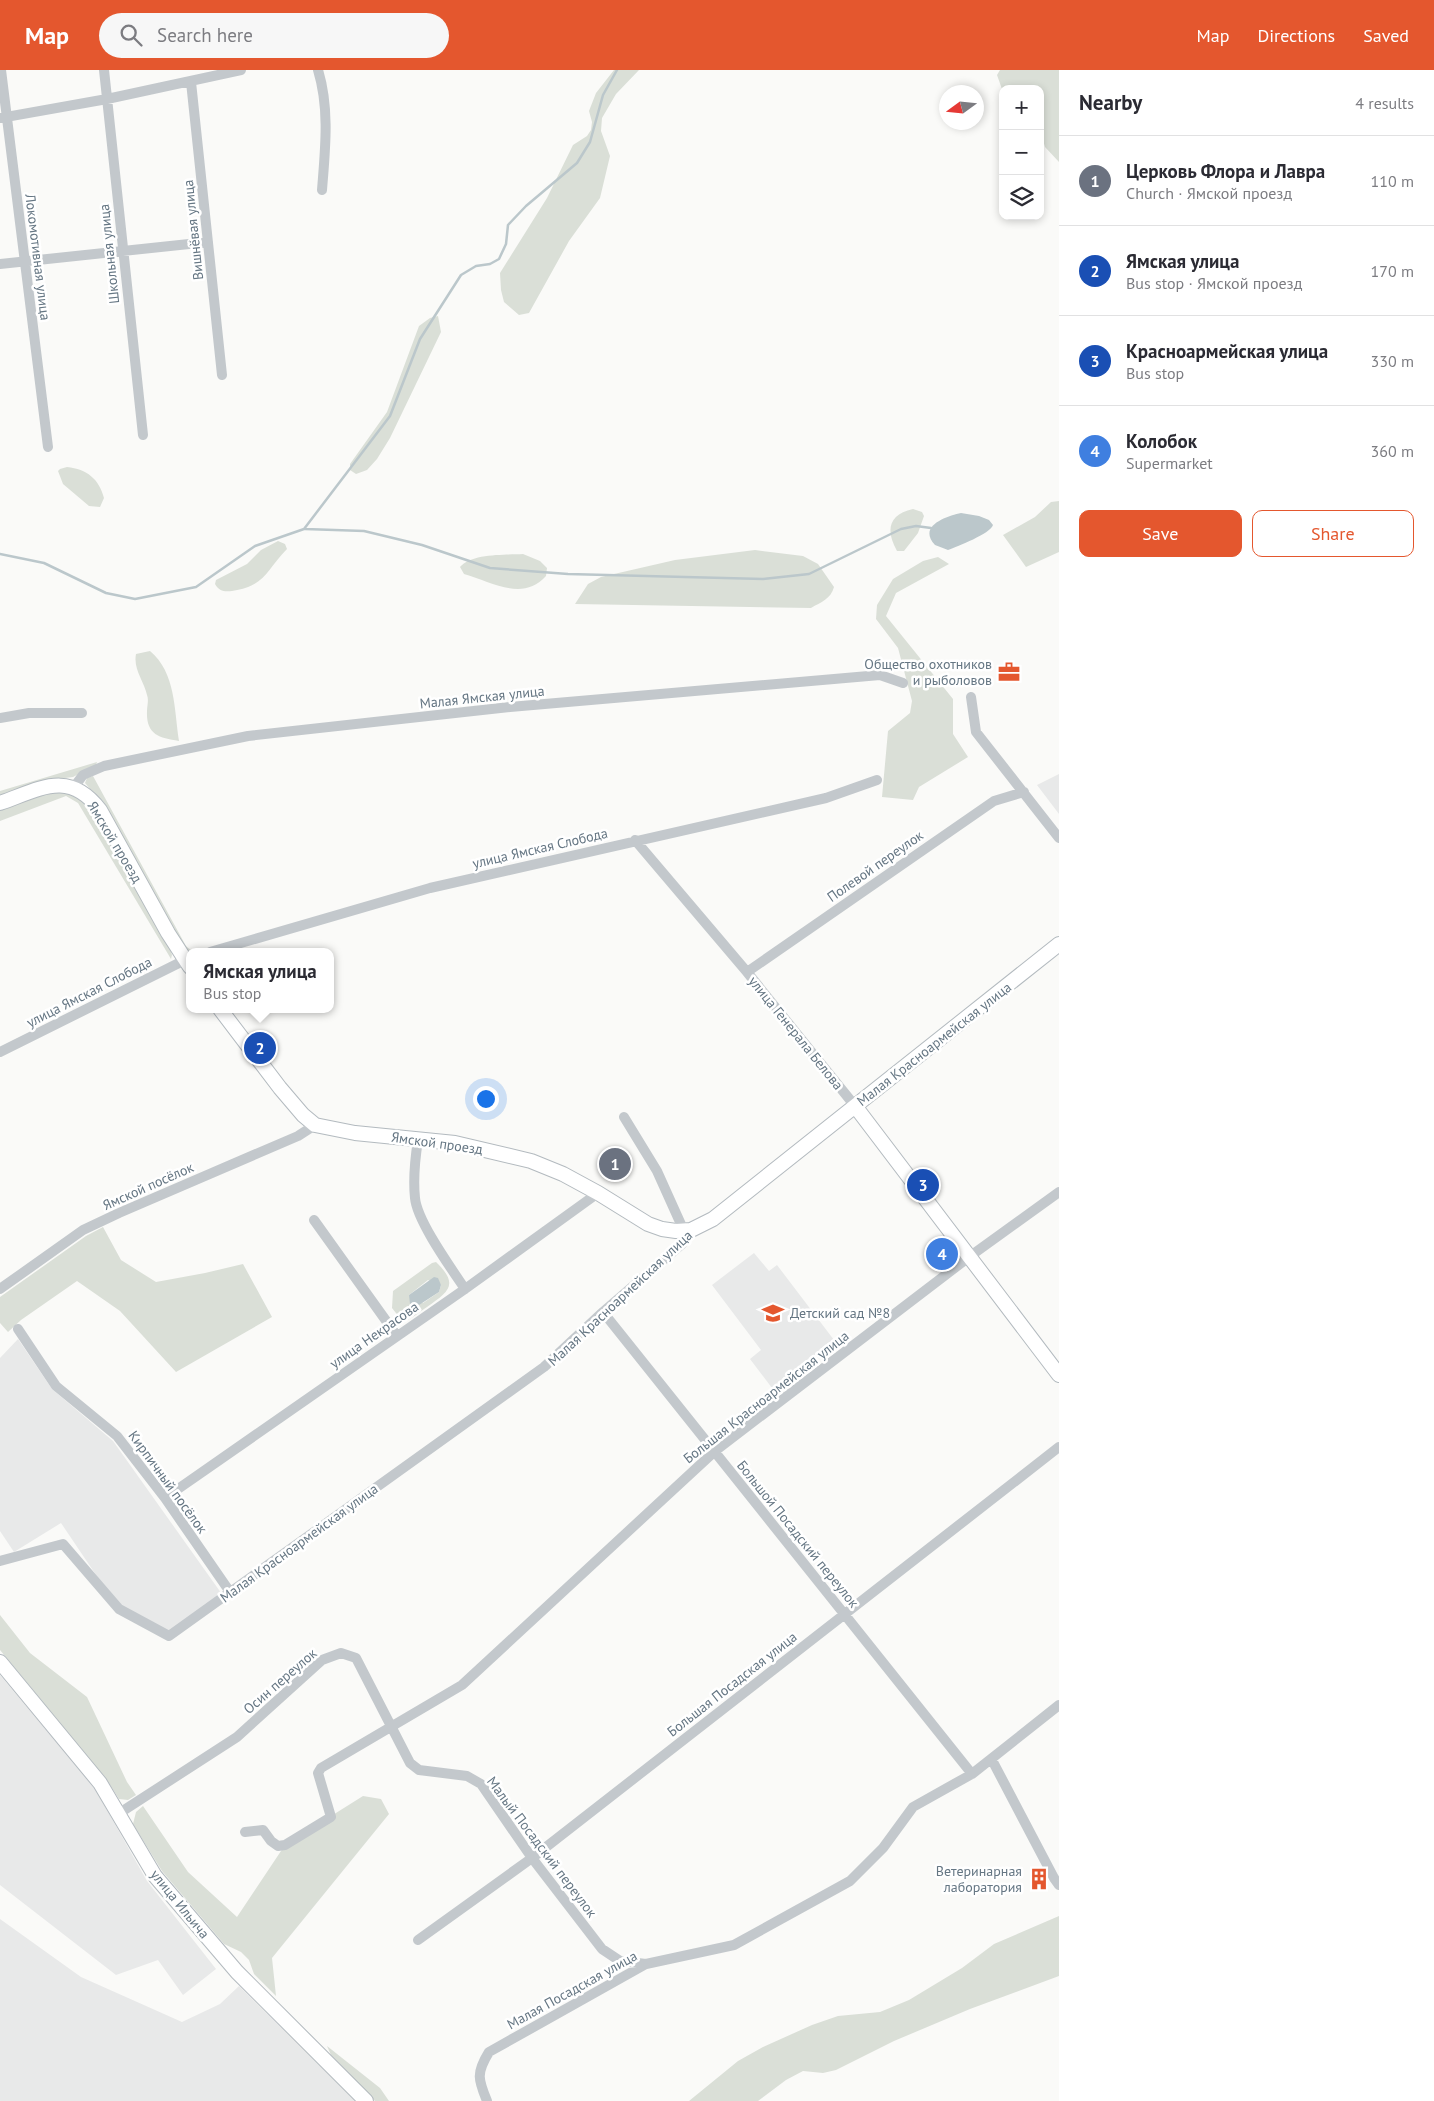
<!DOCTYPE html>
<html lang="en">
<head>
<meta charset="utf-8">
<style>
  :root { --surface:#fff; --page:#f7f7f7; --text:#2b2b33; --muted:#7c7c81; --line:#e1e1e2; --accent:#e4572e }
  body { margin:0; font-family:"PT Sans",sans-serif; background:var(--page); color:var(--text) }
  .controls { position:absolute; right:15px; top:15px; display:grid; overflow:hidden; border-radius:10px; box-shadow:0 2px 8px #0003 }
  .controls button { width:45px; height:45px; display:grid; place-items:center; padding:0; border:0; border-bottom:1px solid var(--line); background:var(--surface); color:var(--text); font:25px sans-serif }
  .compass { position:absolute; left:939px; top:15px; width:45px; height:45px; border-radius:50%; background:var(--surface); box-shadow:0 2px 8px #0003; rotate:255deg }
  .you { position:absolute; left:485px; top:1028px; width:18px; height:18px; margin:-12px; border:4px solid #fff; border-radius:50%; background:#1a73e8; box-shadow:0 0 0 8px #1a73e833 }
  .badge { display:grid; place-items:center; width:32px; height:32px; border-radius:50%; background:var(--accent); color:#fff; font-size:16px; font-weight:700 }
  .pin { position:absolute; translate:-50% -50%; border:2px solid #fff; box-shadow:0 1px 5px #0006 }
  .popup { position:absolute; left:186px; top:878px; width:148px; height:65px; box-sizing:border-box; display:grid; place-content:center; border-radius:10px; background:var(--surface); filter:drop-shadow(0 1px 4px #0005); font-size:16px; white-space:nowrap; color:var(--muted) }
  .popup b { font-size:19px; color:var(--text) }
  .popup::after { content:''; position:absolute; left:50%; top:100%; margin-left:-10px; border:10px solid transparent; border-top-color:var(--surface) }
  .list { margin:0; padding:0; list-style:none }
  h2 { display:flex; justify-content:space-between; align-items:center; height:65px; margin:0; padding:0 20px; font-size:21px }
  h2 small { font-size:16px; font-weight:400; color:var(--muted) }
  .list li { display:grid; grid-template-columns:32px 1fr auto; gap:15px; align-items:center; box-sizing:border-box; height:90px; padding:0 20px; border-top:1px solid var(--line) }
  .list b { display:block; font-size:19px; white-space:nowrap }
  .list p { margin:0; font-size:16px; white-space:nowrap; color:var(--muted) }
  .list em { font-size:16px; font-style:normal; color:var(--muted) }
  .actions { display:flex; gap:10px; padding:15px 20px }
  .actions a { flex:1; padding:11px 0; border:1px solid var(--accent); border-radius:10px; text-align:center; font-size:18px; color:var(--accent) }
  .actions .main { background:var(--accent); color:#fff }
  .icon { flex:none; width:28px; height:28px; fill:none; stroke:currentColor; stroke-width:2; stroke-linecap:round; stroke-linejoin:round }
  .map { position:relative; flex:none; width:1059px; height:2031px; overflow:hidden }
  header { display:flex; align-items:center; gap:30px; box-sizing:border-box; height:70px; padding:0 25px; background:var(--accent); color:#fff }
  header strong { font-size:24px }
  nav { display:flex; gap:28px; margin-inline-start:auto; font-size:18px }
  .search { width:350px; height:45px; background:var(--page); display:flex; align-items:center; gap:12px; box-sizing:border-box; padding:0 18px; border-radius:28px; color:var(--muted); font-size:19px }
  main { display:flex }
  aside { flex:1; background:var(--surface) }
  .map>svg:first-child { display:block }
  .built { fill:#e8e9e9 }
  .green { fill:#dadfd7; fill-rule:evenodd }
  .water { fill:#bbc7cb }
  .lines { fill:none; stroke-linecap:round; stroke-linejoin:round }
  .stream { stroke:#bbc7cb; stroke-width:2.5 }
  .secondary-casing { stroke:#b3babf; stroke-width:16 }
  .street { stroke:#c3c8cc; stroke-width:10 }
  .secondary { stroke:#fff; stroke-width:14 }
  .labels { text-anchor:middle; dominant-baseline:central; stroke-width:5; stroke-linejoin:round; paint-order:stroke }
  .street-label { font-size:14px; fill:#657683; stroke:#fff }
  .poi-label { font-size:14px; fill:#657683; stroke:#fff; text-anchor:end }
</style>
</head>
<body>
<header>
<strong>Map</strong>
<div class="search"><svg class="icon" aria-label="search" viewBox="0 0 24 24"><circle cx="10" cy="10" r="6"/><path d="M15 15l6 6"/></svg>Search here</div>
<nav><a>Map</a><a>Directions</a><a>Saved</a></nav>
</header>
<main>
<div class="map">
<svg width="1059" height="2031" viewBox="0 0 1059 2031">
  <rect width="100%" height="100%" fill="#fafaf8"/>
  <!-- built -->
  <path class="built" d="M1059,704V744L1037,715Z
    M754,1183L769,1201L777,1195L834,1270L772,1318L750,1289L761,1280L712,1215Z
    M18,1269L52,1319L113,1371L224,1527L169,1566L119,1539L61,1453L14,1482L0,1461V1288Z
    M0,1605L94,1717L147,1811L216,1899L183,1925L158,1890L116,1905L0,1815Z
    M0,1849L81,1907L182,1952L220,1934L239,1916L355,2031H0Z"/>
  <!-- green -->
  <path class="green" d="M614,0H639L616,24L602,48L601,61L610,86L600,128L569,171L529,243L519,245L504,232L501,220L500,203L547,128L573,75L587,66L591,60L592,52L589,41L596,23Z
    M1000,0H1059V92L1045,77L1040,60V19H1003V22L997,5Z
    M438,246L441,262L390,368L377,389L367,400L356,404L350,400V394L387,342L419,256L430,248Z
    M67,397C87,399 99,409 104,428L100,437L89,436L63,414L58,401L60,399Z
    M1059,431V482L1026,497L1003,465L1035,447L1051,432Z
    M913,439L922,442L924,446L918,463L904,481H897C885,460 889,444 913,439Z
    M278,471L285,474L287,479C265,502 265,516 232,521C224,522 219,521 215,514L216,510L247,494L261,480Z
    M755,480L803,486L818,494L834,517C831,529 821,532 811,538L575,534L588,514L601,507L675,490Z
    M523,484L540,491L547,498L546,506C523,532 492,512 464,504L460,497C471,483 506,485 523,484Z
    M938,487L949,494L896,523L886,546L953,629V664L968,687L919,717L913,730L882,727L888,661L910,643L912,631L898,578L876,549L877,535L893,509L923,491Z
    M150,581C176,603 174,639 179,671C158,668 146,664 147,641C147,636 149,630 147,625C144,611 133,599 136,584Z
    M97,692L96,695L73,707L49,710L0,727V721Z
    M93,706L186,876L192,881L185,879L103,734L85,713L87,708Z
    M52,722C72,721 82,729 94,745L170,878L172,885L171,889L78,733L66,726L0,751V740Z
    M103,1157L121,1190L156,1212L205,1203L243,1194L272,1247L176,1302L120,1241L77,1211L21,1250L8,1262L0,1253V1227L86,1166Z
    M436,1192C460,1215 448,1222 427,1237C419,1242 412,1249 403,1252L392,1238L393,1221L432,1193ZM428,1210L441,1215L439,1222L423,1233L409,1225Z
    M0,1545L30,1583L87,1627L127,1712L136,1725L128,1730L119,1729L107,1710L0,1580Z
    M363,1726L381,1729L389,1744L272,1888L276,1926L254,1904L249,1890L241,1882L224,1874L162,1801L133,1754L136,1742L143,1736L188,1802L237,1847L285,1775Z
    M1059,1846V1906L970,1939L894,1971L836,2000L823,2003L803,2001L786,2010L758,2031H689L738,1991L763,1977L812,1955L838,1946L880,1942L909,1930L962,1898L994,1874Z
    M327,1976L380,2018L389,2031H375L331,1985Z"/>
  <!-- water -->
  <path class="water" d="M961,443L979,446L989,450L993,455C990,464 958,476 948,480L935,475C917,456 947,446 961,443Z
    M434,1207L438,1208L441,1215L439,1222L419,1235L410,1234L409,1225Z"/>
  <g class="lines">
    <!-- stream -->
    <path class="stream" d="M305,459L364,461L422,475L490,498L568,504L763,509L809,504L901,459L916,456L931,458
      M0,484L44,493L106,523L135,529L196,517L255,476L304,459L390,346L420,269L461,205L476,196L490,194L499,189L506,174L508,155L526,136L577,93L590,72L603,25L617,0"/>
    <!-- secondary casing -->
    <g class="secondary-casing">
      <path id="secondary" d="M0,733C40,719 69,699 100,740L168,863L190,897
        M220,939L280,1018L303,1045L315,1055L355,1063L455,1073L531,1091L563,1104L598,1123L648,1154L662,1159L676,1161L691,1160L713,1149L1059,874
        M855,1036L1059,1305
        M0,1592L100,1713L155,1806L237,1902L366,2031"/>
    </g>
    <!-- street -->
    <path class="street" d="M1,0L48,377
      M104,0L143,365
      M318,0C330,39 325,81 322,120
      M191,12L222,305
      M0,48L107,29L241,0
      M0,194L208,172
      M971,627L976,662L1059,768
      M0,648L29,643H82
      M74,717L83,705L104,696L248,666L510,637L880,605L903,613
      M635,770L747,902L855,1036
      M210,882L430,818L826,728L877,710
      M747,902L994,731L1024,722
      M0,982L189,888
      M624,1047L657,1101L684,1161
      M418,1070C415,1089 413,1109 415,1128C417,1151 451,1198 465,1219
      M314,1150L397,1266
      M0,1219L83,1160L119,1143L298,1066L315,1055
      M603,1242L972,1704
      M18,1259L56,1316L117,1366L165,1428L230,1522
      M165,1428L465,1219L598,1123
      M0,1491L63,1474L119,1539L169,1566L544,1297L603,1242L682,1174L691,1160
      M992,1690L1054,1808L1059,1815
      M118,1744L237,1667L322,1590L341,1583L356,1588L410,1693L419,1700L467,1706L481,1714L532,1788L602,1879L620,1891L646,1894
      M245,1762L263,1760L271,1771L278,1776L285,1775L331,1747L318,1703L321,1698L462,1615L715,1381L969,1187L1059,1122
      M418,1870L532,1788L1059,1377
      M487,2031C478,2009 476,2003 489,1982L646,1894L734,1875L850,1811L883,1778L913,1737L972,1704L1059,1635"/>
    <!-- secondary -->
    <use href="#secondary" class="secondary"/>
  </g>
  <!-- icons -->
  <defs>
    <g id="office-bare" transform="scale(1.725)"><path d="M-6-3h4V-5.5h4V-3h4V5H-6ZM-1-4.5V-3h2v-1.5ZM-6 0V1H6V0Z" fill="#e4572e" stroke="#fff" stroke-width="2.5" paint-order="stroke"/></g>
    <g id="school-bare" transform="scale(1.725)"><path d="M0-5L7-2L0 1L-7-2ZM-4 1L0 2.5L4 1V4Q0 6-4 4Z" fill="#e4572e" stroke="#fff" stroke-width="2.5" paint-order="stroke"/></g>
    <g id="building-bare" transform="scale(1.725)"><path d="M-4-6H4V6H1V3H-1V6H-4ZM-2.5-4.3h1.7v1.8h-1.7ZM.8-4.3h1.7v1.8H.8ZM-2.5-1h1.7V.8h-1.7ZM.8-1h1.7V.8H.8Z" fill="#e4572e" stroke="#fff" stroke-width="2.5" paint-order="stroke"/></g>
  </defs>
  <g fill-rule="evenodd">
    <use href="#office-bare" x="1009" y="602"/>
    <use href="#school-bare" x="773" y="1243"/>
    <use href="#building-bare" x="1039" y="1809"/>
  </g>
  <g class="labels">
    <!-- street labels -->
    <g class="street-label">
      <text transform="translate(193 160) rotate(-96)">Вишнёвая улица</text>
      <text transform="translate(109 184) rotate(-96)">Школьная улица</text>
      <text transform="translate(38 187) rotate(83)">Локомотивная улица</text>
      <text transform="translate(482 627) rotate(-6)">Малая Ямская улица</text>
      <text transform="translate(115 772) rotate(59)">Ямской проезд</text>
      <text transform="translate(540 778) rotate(-13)">улица Ямская Слобода</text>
      <text transform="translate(875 796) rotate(-35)">Полевой переулок</text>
      <text transform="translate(89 922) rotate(-27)">улица Ямская Слобода</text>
      <text transform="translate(796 963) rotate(51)">улица Генерала Белова</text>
      <text transform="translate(934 974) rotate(-38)">Малая Красноармейская улица</text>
      <text transform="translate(437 1073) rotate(8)">Ямской проезд</text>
      <text transform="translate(148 1116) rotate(-24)">Ямской посёлок</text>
      <text transform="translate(620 1228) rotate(-43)">Малая Красноармейская улица</text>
      <text transform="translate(374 1265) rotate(-35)">улица Некрасова</text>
      <text transform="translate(766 1327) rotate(-38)">Большая Красноармейская улица</text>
      <text transform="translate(168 1412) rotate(54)">Кирпичный посёлок</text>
      <text transform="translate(798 1464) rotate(51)">Большой Посадский переулок</text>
      <text transform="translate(299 1473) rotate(-36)">Малая Красноармейская улица</text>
      <text transform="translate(280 1611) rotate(-41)">Осин переулок</text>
      <text transform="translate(732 1614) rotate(-38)">Большая Посадская улица</text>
      <text transform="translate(542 1777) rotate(53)">Малый Посадский переулок</text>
      <text transform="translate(180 1834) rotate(51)">улица Ильича</text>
      <text transform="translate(572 1920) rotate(-29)">Малая Посадская улица</text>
    </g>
    <!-- poi labels -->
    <g class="poi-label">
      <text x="992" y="594">Общество охотников<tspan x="992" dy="16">и рыболовов</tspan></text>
      <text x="790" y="1243" text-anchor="start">Детский сад №8</text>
      <text x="1022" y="1801">Ветеринарная<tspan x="1022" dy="16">лаборатория</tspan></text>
    </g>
  </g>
</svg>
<div class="controls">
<button>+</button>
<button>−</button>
<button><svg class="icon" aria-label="layers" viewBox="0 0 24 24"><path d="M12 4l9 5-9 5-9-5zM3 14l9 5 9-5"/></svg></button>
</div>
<svg class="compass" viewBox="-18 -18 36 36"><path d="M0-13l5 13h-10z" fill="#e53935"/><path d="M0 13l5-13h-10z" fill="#7c7c81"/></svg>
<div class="you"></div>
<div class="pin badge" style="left:615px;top:1094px;background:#6b7280">1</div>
<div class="pin badge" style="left:260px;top:978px;background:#1a4fb4">2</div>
<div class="popup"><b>Ямская улица</b>Bus stop</div>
<div class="pin badge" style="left:923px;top:1115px;background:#1a4fb4">3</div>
<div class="pin badge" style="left:942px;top:1184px;background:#3f7fe0">4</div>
</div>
<aside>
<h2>Nearby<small>4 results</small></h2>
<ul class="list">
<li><span class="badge" style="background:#6b7280">1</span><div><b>Церковь Флора и Лавра</b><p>Church · Ямской проезд</p></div><em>110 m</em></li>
<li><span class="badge" style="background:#1a4fb4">2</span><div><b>Ямская улица</b><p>Bus stop · Ямской проезд</p></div><em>170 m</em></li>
<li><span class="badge" style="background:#1a4fb4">3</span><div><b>Красноармейская улица</b><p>Bus stop</p></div><em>330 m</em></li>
<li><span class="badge" style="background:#3f7fe0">4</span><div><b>Колобок</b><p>Supermarket</p></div><em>360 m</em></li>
</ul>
<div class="actions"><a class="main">Save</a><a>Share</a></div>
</aside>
</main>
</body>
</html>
